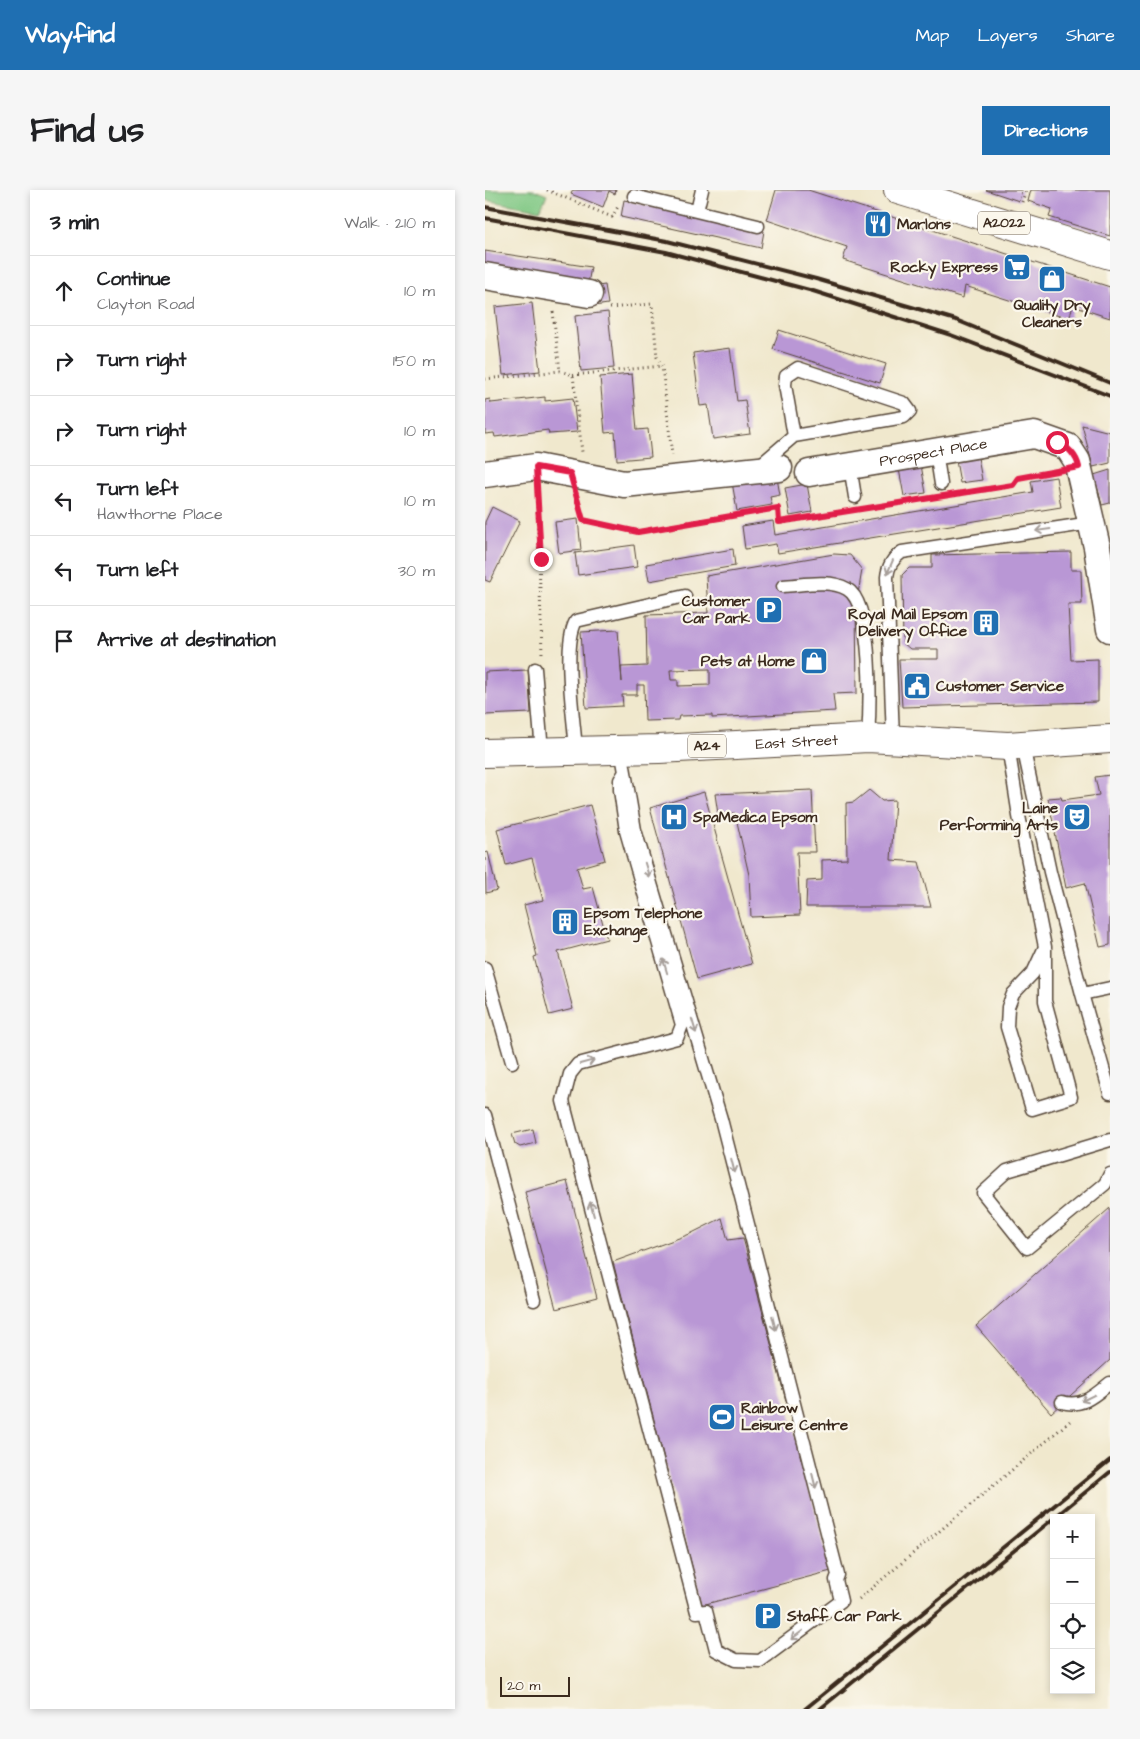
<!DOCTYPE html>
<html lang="en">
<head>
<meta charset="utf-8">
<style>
  :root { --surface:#fff; --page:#f6f6f6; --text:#202124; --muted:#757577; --line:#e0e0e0; --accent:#1f6fb2 }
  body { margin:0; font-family:"Architects Daughter",sans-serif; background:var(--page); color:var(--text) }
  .controls { position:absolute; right:15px; bottom:15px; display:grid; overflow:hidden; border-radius:0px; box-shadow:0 2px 8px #0003 }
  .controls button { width:45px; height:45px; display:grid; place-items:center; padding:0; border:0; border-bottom:1px solid var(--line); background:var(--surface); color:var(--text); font:25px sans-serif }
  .scale { position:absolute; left:15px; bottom:12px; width:70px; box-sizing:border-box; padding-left:5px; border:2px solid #3b2a1e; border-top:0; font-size:14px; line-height:18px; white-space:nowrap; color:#3b2a1e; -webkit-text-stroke:4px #fbf7ec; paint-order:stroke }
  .stop { position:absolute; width:15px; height:15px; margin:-11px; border:4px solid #e11d48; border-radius:50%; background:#fff }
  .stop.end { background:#e11d48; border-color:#fff; box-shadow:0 1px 5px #0008 }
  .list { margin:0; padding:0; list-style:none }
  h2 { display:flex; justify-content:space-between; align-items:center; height:65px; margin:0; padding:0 20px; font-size:21px }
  h2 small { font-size:16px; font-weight:400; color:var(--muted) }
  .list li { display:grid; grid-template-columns:32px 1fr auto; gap:15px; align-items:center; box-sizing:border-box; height:70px; padding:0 20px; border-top:1px solid var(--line) }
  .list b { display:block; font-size:19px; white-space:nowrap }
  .list p { margin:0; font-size:16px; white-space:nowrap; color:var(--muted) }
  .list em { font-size:16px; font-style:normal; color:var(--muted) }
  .icon { flex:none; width:28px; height:28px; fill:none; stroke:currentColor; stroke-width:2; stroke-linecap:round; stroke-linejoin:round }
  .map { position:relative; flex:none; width:625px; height:1519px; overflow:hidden; border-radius:0px }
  header { display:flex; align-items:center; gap:30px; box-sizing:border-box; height:70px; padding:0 25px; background:var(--accent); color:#fff }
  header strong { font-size:24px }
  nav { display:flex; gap:28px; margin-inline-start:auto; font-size:18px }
  .intro { display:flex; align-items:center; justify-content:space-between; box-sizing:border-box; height:120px; padding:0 30px }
  h1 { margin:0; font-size:35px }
  .button { padding:12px 22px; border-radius:0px; background:var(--accent); color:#fff; font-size:18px; font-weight:700 }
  main { display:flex; gap:30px; padding:0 30px }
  aside { flex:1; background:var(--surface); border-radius:0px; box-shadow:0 2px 8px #0003 }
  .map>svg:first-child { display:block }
  .green { fill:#7fc783; stroke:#5d7850 }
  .building { fill:#b997d5; fill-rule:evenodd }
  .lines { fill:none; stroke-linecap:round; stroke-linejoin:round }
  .service-casing { stroke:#564638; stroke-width:15 }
  .minor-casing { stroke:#564638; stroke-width:29 }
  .primary-casing { stroke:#564638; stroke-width:30 }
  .trunk-casing { stroke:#564638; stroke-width:30 }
  .path { stroke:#564638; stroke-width:3; stroke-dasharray:1 4; stroke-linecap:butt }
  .service { stroke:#fff; stroke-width:12 }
  .minor { stroke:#fff; stroke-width:26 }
  .primary { stroke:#fff; stroke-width:28 }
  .trunk { stroke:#fff; stroke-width:28 }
  .rail { stroke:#3b2a1e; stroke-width:4 }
  .oneway { stroke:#a79f9a }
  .route { stroke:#e11d48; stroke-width:6 }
  .labels { text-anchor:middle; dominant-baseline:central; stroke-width:4.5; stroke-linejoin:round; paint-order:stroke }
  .shield { fill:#fbf7ec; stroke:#75685c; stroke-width:1 }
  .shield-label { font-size:14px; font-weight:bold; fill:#3b2a1e }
  .poi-label { font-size:15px; font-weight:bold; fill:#3b2a1e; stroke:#fbf7ec; text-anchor:start }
  .street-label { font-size:15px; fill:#3b2a1e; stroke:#fbf7ec }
</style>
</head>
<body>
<header>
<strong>Wayfind</strong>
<nav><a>Map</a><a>Layers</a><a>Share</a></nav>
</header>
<div class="intro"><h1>Find us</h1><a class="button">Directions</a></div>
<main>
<aside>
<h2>3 min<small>Walk · 210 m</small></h2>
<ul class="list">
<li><svg class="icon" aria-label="ahead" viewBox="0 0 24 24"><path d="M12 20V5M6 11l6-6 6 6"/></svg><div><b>Continue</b><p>Clayton Road</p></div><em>10 m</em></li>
<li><svg class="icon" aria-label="right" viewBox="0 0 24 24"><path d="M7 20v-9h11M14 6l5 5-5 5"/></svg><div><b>Turn right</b></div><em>150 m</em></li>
<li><svg class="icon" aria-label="right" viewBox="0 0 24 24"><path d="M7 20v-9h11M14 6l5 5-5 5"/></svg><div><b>Turn right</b></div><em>10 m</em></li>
<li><svg class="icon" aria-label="left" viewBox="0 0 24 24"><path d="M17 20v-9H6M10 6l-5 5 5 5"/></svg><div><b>Turn left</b><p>Hawthorne Place</p></div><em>10 m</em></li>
<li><svg class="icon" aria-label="left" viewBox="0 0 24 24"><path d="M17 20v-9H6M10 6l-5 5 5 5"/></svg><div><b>Turn left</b></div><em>30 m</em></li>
<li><svg class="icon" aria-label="arrive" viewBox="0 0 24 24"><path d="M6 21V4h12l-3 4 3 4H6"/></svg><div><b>Arrive at destination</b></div></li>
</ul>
</aside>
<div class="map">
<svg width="625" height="1519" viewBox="0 0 625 1519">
  <rect width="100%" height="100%" fill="#fbf7ec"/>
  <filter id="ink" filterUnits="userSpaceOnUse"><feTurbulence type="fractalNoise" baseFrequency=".02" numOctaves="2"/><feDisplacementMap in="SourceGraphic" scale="10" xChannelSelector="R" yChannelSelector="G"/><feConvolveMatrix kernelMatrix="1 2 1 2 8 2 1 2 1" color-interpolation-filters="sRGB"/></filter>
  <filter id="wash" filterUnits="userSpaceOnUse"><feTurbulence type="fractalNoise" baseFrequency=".0096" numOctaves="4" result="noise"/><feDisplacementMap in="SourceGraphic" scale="20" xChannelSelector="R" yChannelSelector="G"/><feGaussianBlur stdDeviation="1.12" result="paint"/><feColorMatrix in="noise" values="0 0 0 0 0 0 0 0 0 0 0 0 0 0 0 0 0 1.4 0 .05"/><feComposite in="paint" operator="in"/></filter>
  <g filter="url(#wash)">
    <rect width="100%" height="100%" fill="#f0e8cd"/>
    <!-- green -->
    <path class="green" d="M0,0H49L62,5L55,20L0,10Z"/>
    <g id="blocks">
      <!-- building -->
      <path class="building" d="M88,0H131L130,4L124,1L118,17L86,4Z
        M291,0H323L625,97V128L588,116L584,129L480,96L478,108L358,70L362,57L282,30Z
        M501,0H537L534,11Z
        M546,0H625V46L564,27L567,19L543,11Z
        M139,10L279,41L276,58L136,27Z
        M0,61L106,77L103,94L0,79Z
        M120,95L123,114L109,116L106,97Z
        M47,113L55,181L18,185L10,117Z
        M123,122L129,178L96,181L90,126Z
        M294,140L401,174L395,193L288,159Z
        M245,158L252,211L260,210L265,244L228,249L223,215L215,216L208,163Z
        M147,184L152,240L163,239L166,267L132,270L130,242L120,243L115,187Z
        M60,207V211L88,208L92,242L64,244L63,240L10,247L9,243L0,244V210L5,209L6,213Z
        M597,235L625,242V273L608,277Z
        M492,262L497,290L475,293L470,265Z
        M436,275L441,303L419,306L414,279Z
        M625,280V313L617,315L609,285Z
        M571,287L576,317L293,363L291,354L260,359L257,336L288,331L290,345L548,302L546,291Z
        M292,288L295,305L285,307L287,315L252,321L247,292Z
        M322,294L327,322L305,326L300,298Z
        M7,317L35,331L5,392L0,390V332Z
        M93,329L96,360L74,363L70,332Z
        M149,355L152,377L93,385L90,363Z
        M248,359L250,376L164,391L161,374Z
        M586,362V380H596L597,414H583L586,470L613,469V512L417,517L414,469H453V459H425L418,453L417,385L424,378H447V365Z
        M349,364L365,365L377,380L371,416L372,503L348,504L350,521L227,528V525L194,526L193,530L160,531L159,495H152V505H137L138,516L101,518L96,442L133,440L137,492L136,477L162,476L161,425L223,423L221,386ZM225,479V495L193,496V490H186L185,480Z
        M43,480L46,523L0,525V482Z
        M625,585V755L615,757L600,693L581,698L563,608L576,607L577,610L614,605L610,587Z
        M327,600L330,662H312L315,725L266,727L264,685L250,623L233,624L230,604Z
        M384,600L397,611L410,610L406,670L434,672L446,717H321L322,691L337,690V670L362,669L361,613L369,612Z
        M219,602L267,774L212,789L165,618Z
        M105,615L120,670L92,678L98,699L108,697L122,749L73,762L88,819L64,825L49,767L52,766L39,715L58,710L47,668L21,675L12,639Z
        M3,662L12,700L1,703L0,663Z
        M48,939L51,953L35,957L30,954L27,944Z
        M82,991L112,1108L71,1119L40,1002Z
        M625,1018V1170L566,1223L491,1136Z
        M237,1028L243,1050L258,1048L346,1381L217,1415L128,1072L205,1044Z"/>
    </g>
  </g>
  <g filter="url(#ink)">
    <use href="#blocks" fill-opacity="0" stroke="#564638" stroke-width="1"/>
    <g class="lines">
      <!-- service casing -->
      <g class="service-casing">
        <path id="service" d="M149,6L273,36
          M212,21L217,0
          M451,262L456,294
          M274,276L309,246L419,227L425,221L419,213L313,178L301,186L300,195L309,246
          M365,276L370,307
          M298,396C318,395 344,389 362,399C389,414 385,519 383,548
          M50,479L57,561
          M408,549L402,387C403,376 408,368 417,362L606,333
          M523,556L534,626L560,757L548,783L528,804L523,817L522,837L547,919L586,907L560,811V757
          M538,556L565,682L597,804L625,798
          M136,559L150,640L236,929L353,1385L351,1390L356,1411L275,1471L251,1470L231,1460L221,1421L212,1422L78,911L85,884L93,874L192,848L197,835L141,641L135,600V590L140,582
          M91,560C89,529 77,456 91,431L200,406
          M0,778L27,872
          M597,804L625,903
          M0,925L49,1110
          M625,950L522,981L498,1003L542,1058L620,994L625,984
          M577,1212C597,1218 610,1205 625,1193"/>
      </g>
      <!-- minor casing -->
      <g class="minor-casing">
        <g id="minor">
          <path d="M0,86L104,104"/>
          <path id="s1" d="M324,283L549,245L583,257L592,271L612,357L625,439"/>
          <path d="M0,284L51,277L139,294L294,278"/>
        </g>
      </g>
      <!-- primary casing -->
      <g class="primary-casing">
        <path id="primary" d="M413,0L625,65"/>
      </g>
      <!-- trunk casing -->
      <g class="trunk-casing">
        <g id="trunk">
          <path id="s2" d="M0,563L174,559L383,548L523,556L625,549"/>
        </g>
      </g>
      <!-- path -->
      <path class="path" d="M62,0L127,27L134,15
        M537,12L541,0
        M125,118L167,114L172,167L177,176L187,265
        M68,122L75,181
        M88,185L177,176
        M0,189L75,181L88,185L97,262
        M52,302L57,464
        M470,305L528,295L533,288L571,281
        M93,311L98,330L153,342L293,318L294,333L360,322
        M383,318L446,308
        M374,1409L585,1231"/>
      <!-- service -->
      <use href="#service" class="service"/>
      <!-- minor -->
      <use href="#minor" class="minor"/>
      <!-- primary -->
      <use href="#primary" class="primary"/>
      <!-- trunk -->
      <use href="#trunk" class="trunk"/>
      <!-- rail -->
      <path class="rail" d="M0,17L182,51L331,89L471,130L625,193
        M0,28L181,62L328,101L466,145L625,206
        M569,1328L625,1282
        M320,1519L625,1270
        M335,1519L569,1328"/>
    </g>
    <!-- one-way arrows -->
    <defs><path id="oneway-shaft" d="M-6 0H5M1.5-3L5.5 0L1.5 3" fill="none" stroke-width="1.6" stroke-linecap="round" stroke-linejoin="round" transform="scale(1.25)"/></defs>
    <g class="oneway">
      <use href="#oneway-shaft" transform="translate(558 340) rotate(172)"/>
      <use href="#oneway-shaft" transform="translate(405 377) rotate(113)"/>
      <use href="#oneway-shaft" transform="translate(162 680) rotate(73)"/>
      <use href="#oneway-shaft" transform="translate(180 776) rotate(-107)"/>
      <use href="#oneway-shaft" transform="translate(209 836) rotate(73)"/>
      <use href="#oneway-shaft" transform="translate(102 872) rotate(-15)"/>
      <use href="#oneway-shaft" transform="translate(248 976) rotate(76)"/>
      <use href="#oneway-shaft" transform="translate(107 1019) rotate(-105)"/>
      <use href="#oneway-shaft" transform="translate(289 1133) rotate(76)"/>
      <use href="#oneway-shaft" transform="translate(603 1208) rotate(154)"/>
      <use href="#oneway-shaft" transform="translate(329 1291) rotate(76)"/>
      <use href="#oneway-shaft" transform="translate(312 1445) rotate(143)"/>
    </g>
  </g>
  <g class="lines" filter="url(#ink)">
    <!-- route -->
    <path class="route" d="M56,369L51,277L85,283L98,330L153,342L293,318L294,332L528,295L533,288L594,277C591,264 583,257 572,252"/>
  </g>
  <!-- icons -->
  <defs>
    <g id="restaurant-square" transform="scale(1.4375)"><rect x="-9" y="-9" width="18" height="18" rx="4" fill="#1f6fb2" stroke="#fbf7ec"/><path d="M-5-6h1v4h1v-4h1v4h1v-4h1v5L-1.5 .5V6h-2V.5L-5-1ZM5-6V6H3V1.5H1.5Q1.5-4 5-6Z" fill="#fff"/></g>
    <g id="supermarket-square" transform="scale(1.4375)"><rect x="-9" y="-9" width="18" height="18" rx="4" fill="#1f6fb2" stroke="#fbf7ec"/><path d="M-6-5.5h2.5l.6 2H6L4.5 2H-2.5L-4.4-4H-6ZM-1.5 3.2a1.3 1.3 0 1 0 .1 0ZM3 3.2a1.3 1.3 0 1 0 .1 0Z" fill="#fff"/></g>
    <g id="shop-square" transform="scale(1.4375)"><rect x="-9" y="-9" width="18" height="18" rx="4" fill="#1f6fb2" stroke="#fbf7ec"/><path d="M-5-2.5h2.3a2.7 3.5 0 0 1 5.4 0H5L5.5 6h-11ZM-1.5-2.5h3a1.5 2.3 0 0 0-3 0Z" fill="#fff"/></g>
    <g id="parking-square" transform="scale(1.4375)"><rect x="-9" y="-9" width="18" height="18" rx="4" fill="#1f6fb2" stroke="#fbf7ec"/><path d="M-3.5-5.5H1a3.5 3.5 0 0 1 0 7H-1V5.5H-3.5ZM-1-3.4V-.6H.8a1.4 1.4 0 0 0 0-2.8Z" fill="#fff"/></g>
    <g id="building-square" transform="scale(1.4375)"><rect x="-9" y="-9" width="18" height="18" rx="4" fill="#1f6fb2" stroke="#fbf7ec"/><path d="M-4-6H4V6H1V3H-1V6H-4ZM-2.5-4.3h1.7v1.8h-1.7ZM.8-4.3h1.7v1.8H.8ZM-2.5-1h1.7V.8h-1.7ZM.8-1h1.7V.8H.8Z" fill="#fff"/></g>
    <g id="civic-square" transform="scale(1.4375)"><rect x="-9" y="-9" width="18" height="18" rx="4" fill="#1f6fb2" stroke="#fbf7ec"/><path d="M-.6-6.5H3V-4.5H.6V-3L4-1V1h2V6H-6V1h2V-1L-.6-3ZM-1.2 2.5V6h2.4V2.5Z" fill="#fff"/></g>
    <g id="hospital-square" transform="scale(1.4375)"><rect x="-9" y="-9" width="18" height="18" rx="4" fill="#1f6fb2" stroke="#fbf7ec"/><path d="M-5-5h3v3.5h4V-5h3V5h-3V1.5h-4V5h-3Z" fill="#fff"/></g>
    <g id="theatre-square" transform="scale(1.4375)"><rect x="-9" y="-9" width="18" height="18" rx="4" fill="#1f6fb2" stroke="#fbf7ec"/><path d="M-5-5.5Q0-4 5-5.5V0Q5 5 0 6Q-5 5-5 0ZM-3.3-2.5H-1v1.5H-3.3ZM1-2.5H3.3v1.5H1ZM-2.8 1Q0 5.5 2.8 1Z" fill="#fff"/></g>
    <g id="stadium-square" transform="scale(1.4375)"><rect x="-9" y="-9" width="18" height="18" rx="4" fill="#1f6fb2" stroke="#fbf7ec"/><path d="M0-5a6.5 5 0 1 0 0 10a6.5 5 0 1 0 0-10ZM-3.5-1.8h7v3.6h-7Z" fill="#fff"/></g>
  </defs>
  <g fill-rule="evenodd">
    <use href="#restaurant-square" x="393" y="34"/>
    <use href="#supermarket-square" x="532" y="77"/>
    <use href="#shop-square" x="567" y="89"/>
    <use href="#parking-square" x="284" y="420"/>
    <use href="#building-square" x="501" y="433"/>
    <use href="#shop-square" x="329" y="471"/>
    <use href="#civic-square" x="432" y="496"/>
    <use href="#hospital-square" x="189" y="627"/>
    <use href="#theatre-square" x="592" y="627"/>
    <use href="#building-square" x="80" y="732"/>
    <use href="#stadium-square" x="237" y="1227"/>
    <use href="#parking-square" x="283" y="1426"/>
  </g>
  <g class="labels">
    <!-- shield labels -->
    <g class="shield">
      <rect x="493" y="21.5" width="52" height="23" rx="4"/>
      <rect x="203" y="544.5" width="38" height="23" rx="4"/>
    </g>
    <g class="shield-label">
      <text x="519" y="33">A2022</text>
      <text x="222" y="556">A24</text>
    </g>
    <!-- poi labels -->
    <g class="poi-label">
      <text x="412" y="34">Marlons</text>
      <text x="513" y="77" text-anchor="end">Rocky Express</text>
      <text x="567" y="115" text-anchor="middle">Quality Dry<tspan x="567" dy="17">Cleaners</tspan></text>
      <text x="265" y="411" text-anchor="end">Customer<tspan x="265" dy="17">Car Park</tspan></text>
      <text x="482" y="424" text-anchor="end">Royal Mail Epsom<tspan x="482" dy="17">Delivery Office</tspan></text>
      <text x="310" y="471" text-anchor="end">Pets at Home</text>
      <text x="451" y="496">Customer Service</text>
      <text x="573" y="618" text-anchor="end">Laine<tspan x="573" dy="17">Performing Arts</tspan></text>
      <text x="208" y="627">SpaMedica Epsom</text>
      <text x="99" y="723">Epsom Telephone<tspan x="99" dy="17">Exchange</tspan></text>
      <text x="256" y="1218">Rainbow<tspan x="256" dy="17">Leisure Centre</tspan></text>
      <text x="302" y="1426">Staff Car Park</text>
    </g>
    <!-- street labels -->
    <g class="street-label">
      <text stroke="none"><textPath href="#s1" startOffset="126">Prospect Place</textPath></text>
      <text stroke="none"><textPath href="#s2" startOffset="312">East Street</textPath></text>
    </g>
  </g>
</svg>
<div class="controls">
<button>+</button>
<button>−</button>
<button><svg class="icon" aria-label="locate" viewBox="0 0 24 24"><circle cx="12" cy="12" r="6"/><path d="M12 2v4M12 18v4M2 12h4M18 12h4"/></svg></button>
<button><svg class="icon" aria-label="layers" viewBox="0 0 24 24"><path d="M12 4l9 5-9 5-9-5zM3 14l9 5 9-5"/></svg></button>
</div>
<div class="scale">20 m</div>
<div class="stop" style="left:572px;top:252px"></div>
<div class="stop end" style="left:56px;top:369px"></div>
</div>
</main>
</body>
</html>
